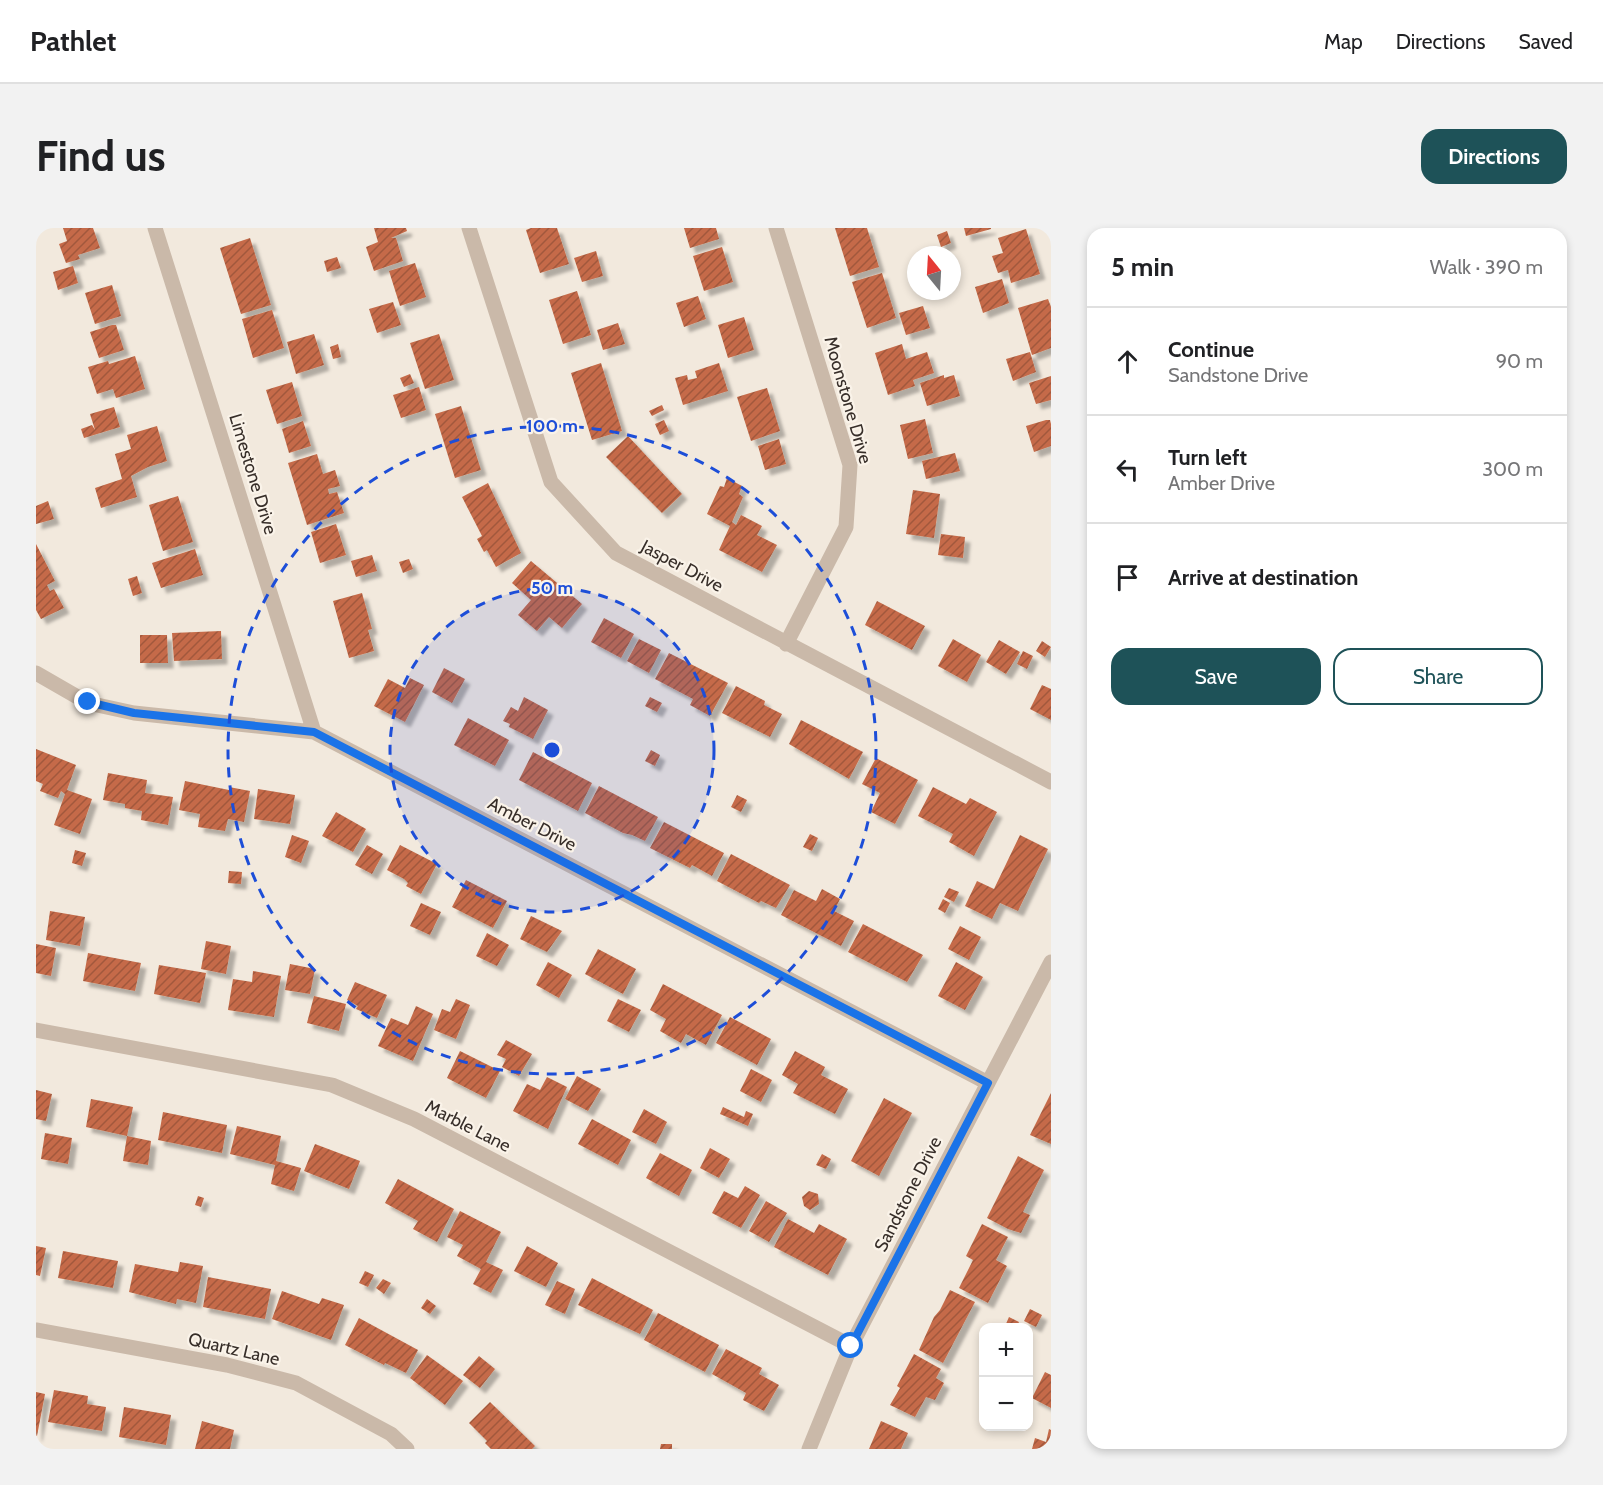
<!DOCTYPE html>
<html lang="en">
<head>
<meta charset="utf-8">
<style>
  :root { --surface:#fff; --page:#f2f2f2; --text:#202124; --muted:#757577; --line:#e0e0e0; --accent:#1e5258 }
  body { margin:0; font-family:Cabin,sans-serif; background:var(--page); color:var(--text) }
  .controls { position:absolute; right:18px; bottom:18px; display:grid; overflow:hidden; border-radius:12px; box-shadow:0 3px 9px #0003 }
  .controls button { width:54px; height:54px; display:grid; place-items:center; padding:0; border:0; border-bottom:2px solid var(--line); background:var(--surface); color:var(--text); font:30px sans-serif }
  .compass { position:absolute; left:871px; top:18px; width:54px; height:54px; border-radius:50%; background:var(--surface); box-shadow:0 3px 9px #0003; rotate:342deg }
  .stop { position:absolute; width:18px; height:18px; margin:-14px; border:4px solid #1a73e8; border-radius:50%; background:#fff }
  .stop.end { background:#1a73e8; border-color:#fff; box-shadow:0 2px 6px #0008 }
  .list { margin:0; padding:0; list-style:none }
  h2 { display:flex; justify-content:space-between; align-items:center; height:78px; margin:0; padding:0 24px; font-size:26px }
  h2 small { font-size:20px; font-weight:400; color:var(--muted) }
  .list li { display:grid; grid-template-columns:39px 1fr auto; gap:18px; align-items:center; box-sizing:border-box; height:108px; padding:0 24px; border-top:2px solid var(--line) }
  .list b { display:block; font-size:22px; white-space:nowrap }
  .list p { margin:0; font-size:20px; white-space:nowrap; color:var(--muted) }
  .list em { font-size:20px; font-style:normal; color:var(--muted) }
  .actions { display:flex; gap:12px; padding:18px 24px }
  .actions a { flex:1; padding:14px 0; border:2px solid var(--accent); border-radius:18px; text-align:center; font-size:21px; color:var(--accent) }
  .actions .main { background:var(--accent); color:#fff }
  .icon { flex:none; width:33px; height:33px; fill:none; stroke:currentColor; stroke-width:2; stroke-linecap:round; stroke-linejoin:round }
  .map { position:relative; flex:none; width:1015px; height:1221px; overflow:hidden; border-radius:18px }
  header { display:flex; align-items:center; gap:36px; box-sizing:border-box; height:84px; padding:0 30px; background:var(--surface); border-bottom:2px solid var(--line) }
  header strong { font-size:28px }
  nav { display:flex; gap:33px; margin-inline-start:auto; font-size:21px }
  .intro { display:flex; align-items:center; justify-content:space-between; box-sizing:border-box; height:144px; padding:0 36px }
  h1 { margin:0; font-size:42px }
  .button { padding:15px 27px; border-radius:18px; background:var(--accent); color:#fff; font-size:21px; font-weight:700 }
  main { display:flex; gap:36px; padding:0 36px }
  aside { flex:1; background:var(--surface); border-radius:18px; box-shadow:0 3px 9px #0003 }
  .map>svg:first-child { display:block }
  .building { fill:url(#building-hatch); filter:url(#shadow) }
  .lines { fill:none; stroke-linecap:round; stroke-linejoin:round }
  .minor { stroke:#cab9a9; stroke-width:15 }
  .route { stroke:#1a73e8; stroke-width:8 }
  .ring { fill:none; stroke:#1d4ed8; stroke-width:3; stroke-dasharray:10 8 }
  .labels { text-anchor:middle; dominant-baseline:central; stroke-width:4.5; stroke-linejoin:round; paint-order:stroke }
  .street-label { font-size:18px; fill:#372e29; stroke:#faf3e9 }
  .centre { fill:#1d4ed8; stroke:#faf3e9; stroke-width:3 }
  .ring-label { font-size:18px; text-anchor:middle; font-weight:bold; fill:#1d4ed8; stroke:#faf3e9; stroke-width:4.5; stroke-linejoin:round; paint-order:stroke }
</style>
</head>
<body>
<header>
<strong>Pathlet</strong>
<nav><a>Map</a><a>Directions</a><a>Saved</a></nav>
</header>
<div class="intro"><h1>Find us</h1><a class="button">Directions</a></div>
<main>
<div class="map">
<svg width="1015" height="1221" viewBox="0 0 1015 1221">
  <defs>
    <pattern id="building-hatch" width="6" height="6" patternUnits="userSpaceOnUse" patternTransform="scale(1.5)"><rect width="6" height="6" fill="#c56b48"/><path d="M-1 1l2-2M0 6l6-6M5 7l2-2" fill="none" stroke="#a1583c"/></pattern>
    <filter id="shadow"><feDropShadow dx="5.5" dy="5.5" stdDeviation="1.5" flood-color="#0004"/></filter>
  </defs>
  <rect width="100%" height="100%" fill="#f2e9dd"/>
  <!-- building -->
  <path class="building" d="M27,0H57L64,20L42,27L44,31L30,35L23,16L31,13Z
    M338,0H370L371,3L355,10H360L367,33L338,43L330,19L342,14Z
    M495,0H521L533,36L504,45L490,2Z
    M648,0H680L683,11L654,20Z
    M799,0H831L843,39L814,48Z
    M928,0H955V1L930,8Z
    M990,1L1004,46L975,55L972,42L962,45L956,28L967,25L962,10Z
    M911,3L915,15L905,19L901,7Z
    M214,10L235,77L205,86L184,20Z
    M686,19L697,54L668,63L657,28Z
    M560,23L567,48L546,54L538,30Z
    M301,29L305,40L291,44L288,33Z
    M379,35L390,69L364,78L353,43Z
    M37,38L42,55L22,62L17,44Z
    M846,45L860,90L831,100L816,54Z
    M966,51L973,75L947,85L939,59Z
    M76,57L85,88L59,96L49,65Z
    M541,63L555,107L527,116L513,72Z
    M662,68L670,91L648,99L640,75Z
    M1012,71L1015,79V120L996,127L982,80Z
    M357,74L365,97L341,105L333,81Z
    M887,78L894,100L870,107L863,85Z
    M236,82L248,120L217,130L206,91Z
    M708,89L718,122L692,130L682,97Z
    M582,95L589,116L567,122L561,102Z
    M76,97H80L88,122L63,130L54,104Z
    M278,106L288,137L260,146L251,114Z
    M403,106L418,152L389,161L374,115Z
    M302,116L305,129L297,131L294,119Z
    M866,116L870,131L891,124L898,145L877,152L879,158L852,167L839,125Z
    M994,124L1000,144L977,153L970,131Z
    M99,128L109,161L80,170L77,161L61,166L52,139L72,133L73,136Z
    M565,135L586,203L556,212L535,145Z
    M683,135L692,163L647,177L639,150L651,147L652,152L661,150L659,143Z
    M374,146L378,155L368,159L364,150Z
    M908,147V150L918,147L924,168L891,178L884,155Z
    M1015,148V172L1000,176L993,155Z
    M256,154L266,188L241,196L230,162Z
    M383,159L390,182L365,190L357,167Z
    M731,160L744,203L715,213L701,169Z
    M626,177L628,182L616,188L613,183Z
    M425,178L445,242L419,250L399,186Z
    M78,179L84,199L48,210L45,201L56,197L59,202L54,186Z
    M889,191L897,225L872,231L864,197Z
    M628,192L633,203L624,207L619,196Z
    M1010,192H1014L1015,196V218L998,224L990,198Z
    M267,193L275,218L253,225L246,201Z
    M121,198L131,233L112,239L95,248L101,269L65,280L59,260L86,251L79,226L95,221L91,207Z
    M592,208L646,266L626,285L570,229Z
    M743,211L750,236L729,242L722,218Z
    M919,225L924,243L890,251L886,233Z
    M281,226L287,246L299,242L304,258L292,261L293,266L301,264L308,285L271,297L252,235Z
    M691,250L706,258L703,266L707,269L696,294L700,297L705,287L726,298L721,307L741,317L726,344L683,322L694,298L671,286L684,258L688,259Z
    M452,255L485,325L460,339L451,322L448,324L441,311L446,308L426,269Z
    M877,262L904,266L898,310L870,306Z
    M142,268L157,314L127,323L113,277Z
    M12,273L18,291L0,296V278Z
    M300,296L310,327L284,335L275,304Z
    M905,306L929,309L927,330L902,327Z
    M0,316L19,353L11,357L14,363L18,361L28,380L5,391L0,382Z
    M159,321L167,347L125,360L116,335Z
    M336,327L341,343L320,349L315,333Z
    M373,331L377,341L367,345L363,334Z
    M495,333L546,376L526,400L513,389L501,403L482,387L495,372L476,355Z
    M101,348L106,365L97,368L92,351Z
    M326,365L336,401L332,402L338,423L313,430L297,373Z
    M841,373L889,398L876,422L829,397Z
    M568,390L598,406L585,430L555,414Z
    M185,403L186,431L138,433L136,405Z
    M104,407H131L132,435H104Z
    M603,411L625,422L613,445L591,433Z
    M917,411L945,427L931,454L902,438Z
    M963,412L984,424L970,446L950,434Z
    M1006,413L1015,419L1009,429L1000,423Z
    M987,423L997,428L991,441L981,436Z
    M633,425L692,455L674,488L654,477L657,471L619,451Z
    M408,440L429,451L416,475L396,464Z
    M374,450L388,457L369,494L338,478L352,451L369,460Z
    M1006,457L1015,461V492L994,481Z
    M700,458L729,473L728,477L746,486L734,509L686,485Z
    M488,469L512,482L497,511L473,499L474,496L467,493L475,479L482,483Z
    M614,469L626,475L621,484L609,478Z
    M432,490L473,512L459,538L418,517Z
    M765,492L827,524L813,551L753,516Z
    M0,521L40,537L31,562L56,571L44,606L18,597L29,566L25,563L22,570L4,563L7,556L0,553Z
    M615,522L624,527L619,538L609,533Z
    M497,524L556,555L542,583L483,552Z
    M840,530L882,552L859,596L835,584L844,565L826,556Z
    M72,545L111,552L109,565L137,569L132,597L105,592L106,583L89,580V576L67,572Z
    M149,553L193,562V559L214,563L208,594L192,591L189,603L162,599L164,586L143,582Z
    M563,558L622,589L609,613L596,607L587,605L549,585Z
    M897,559L930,576L934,570L961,584L938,628L913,614L917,606L882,588Z
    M222,561L259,567L254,596L218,591Z
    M701,567L711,572L705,584L695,579Z
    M300,584L330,601L317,624L286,608Z
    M628,594L688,625L676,648L656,637L654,640L614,620Z
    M774,606L782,610L776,623L767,619Z
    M256,607L273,613L265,635L249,629Z
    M984,607L1012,621L982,683L964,675L956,691L929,678L941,653L958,661Z
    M331,617L347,626L336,646L319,637Z
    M364,617L401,636L385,666L370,658L372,655L368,651L351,642Z
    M39,622L50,625L46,638L36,635Z
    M695,626L754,657L740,680L725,673L723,675L681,653Z
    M193,643L206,644L205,656L192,655Z
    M430,652L471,673L457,700L416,679Z
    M913,660L923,664L918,674L908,669Z
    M786,661L804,671L798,683L818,693L805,718L745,687L758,662L780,673Z
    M907,671L914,675L909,685L902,681Z
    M385,675L405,684L394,707L374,698Z
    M14,683L49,689L44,718L10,712Z
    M495,688L526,703L511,724L484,711Z
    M827,696L887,727L871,754L812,724Z
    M924,698L945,709L933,732L912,721Z
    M451,705L473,717L461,738L440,728Z
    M170,713L195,718L190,746L165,741Z
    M0,716L20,720L15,748L0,745Z
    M562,721L600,741L587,766L549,746Z
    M52,725L105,735L99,763L47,753Z
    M512,734L536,747L523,770L500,757Z
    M920,734L947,749L929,782L902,768Z
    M254,736L279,741L274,766L249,762Z
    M123,737L170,745L164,775L118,766Z
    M217,743L245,748L238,789L192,782L197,751L216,754Z
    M319,754L351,767L341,790L320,781L322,778L311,772Z
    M627,756L686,787L670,817L650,806L645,815L624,803L630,791L614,782Z
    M278,768L310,776L303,803L271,795Z
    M420,771L434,777L420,811L398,802L406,781L414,784Z
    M582,771L605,782L593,804L571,793Z
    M380,778L397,786L377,833L342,818L355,790L372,797Z
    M694,789L735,811L721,837L680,815Z
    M470,812L496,826L483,848L466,839L470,831L461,827Z
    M424,823L464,843L450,870L411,850Z
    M759,823L789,839L785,847L812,861L799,886L757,865L762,856L746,847Z
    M715,841L736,852L725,874L704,863Z
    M541,848L565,861L552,883L529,871Z
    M511,849L531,859L512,901L477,883L491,856L504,862Z
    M0,862L16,866L10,893L0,891Z
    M1015,865V916L994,907Z
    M848,870L876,885L843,948L815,933Z
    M55,871L97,879L91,908L50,899Z
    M687,879L708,889L710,883L717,886L712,898L684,886Z
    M608,881L631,894L620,916L596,904Z
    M127,884L191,897L186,925L122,912Z
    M556,891L595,912L582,937L542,916Z
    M201,898L245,908L240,933L265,940L258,963L235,956L239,937L194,926Z
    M9,905L36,910L32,936L5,931Z
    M91,908L115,913L112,937L87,933Z
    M279,916L324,933L313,961L268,943Z
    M674,920L694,931L683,950L664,940Z
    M624,925L656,942L643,968L610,950Z
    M786,926L795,931L790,941L780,937Z
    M982,928L1008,942L987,984L994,987L985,1005L972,1001L951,990Z
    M362,951L418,981L401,1014L377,1001L382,993L349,975Z
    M709,958L724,967L705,1000L676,985L688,963L702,970Z
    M773,963L782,966L783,976L774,982L768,978L766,969Z
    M162,968L168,970L165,979L159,977Z
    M730,973L751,985L733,1014L713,1003Z
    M424,983L465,1004L450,1034L467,1042L455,1065L437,1056L445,1041L421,1028L427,1017L411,1009Z
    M752,991L778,1005L783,996L811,1011L792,1047L738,1019Z
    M946,996L972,1009L960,1032L971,1038L952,1075L923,1060L937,1032L930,1028Z
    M0,1018L10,1020L4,1048L0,1047Z
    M491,1018L522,1035L510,1059L478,1043Z
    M27,1023L82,1033L77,1060L22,1050Z
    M144,1034L167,1038L160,1075L141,1071L140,1076L93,1064L99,1036L142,1044Z
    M329,1043L338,1047L332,1059L323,1055Z
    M172,1049L235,1061L229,1091L167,1079Z
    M556,1050L617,1082L604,1106L542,1077Z
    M347,1051L355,1055L348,1066L340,1060Z
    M521,1053L539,1061L529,1086L509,1077Z
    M914,1062L939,1074L907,1135L883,1122L898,1089L904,1082Z
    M246,1063L283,1076L286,1070L308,1077L295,1112L236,1091Z
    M391,1071L400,1078L394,1086L385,1080Z
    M994,1081L1006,1087L1000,1099L988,1093Z
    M622,1085L683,1117L669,1144L608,1112Z
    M973,1089L983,1094L980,1100L969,1098Z
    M323,1090L382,1122L370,1145L349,1135L348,1137L309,1117Z
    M690,1121L726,1140L723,1146L743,1157L728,1183L707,1172L710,1165L676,1146Z
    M878,1126L905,1141L900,1150L908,1155L899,1172L890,1169L879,1189L854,1177L864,1160L861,1158Z
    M391,1127L427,1153L409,1177L374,1150Z
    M443,1128L459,1141L444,1160L427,1147Z
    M1009,1144L1015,1147V1180L996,1170Z
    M18,1162L52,1168L51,1176L70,1179L66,1203L12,1194Z
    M0,1164L9,1166L1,1208H0Z
    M454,1174L499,1218L496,1221H455L449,1215L451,1213L433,1195Z
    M88,1179L135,1187L130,1217L83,1209Z
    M166,1193L198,1202L194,1221H159Z
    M845,1193L872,1205L865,1221H833Z
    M1013,1201L1015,1202V1221H996L999,1210L1010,1214Z
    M625,1216H636V1221H624Z"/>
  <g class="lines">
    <!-- minor -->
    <path class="minor" d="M119,0L278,504
      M433,0L515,254L580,325L1015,554
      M740,0L814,237L810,299L750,416
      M0,445L52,475L98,485L278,504L952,855
      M0,802L296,857L378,891L815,1118
      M0,1102L191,1137L260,1155L355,1206L371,1221
      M773,1221L815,1118L1015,734"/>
  </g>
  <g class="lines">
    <!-- route -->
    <path class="route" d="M52,474L98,485L278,504L952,855L815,1118"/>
  </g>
  <!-- distance rings -->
  <circle cx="516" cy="522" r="162" fill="#1d4ed8" fill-opacity=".12"/>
  <g class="ring">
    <circle cx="516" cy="522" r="162"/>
    <circle cx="516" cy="522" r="324"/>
  </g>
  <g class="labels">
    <!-- street labels -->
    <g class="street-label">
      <text transform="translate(812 172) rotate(74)">Moonstone Drive</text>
      <text transform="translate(217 246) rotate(73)">Limestone Drive</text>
      <text transform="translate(646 338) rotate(28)">Jasper Drive</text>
      <text transform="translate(496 596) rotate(27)">Amber Drive</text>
      <text transform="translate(432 898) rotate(27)">Marble Lane</text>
      <text transform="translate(872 966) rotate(-63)">Sandstone Drive</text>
      <text transform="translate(198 1121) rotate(13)">Quartz Lane</text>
    </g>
  </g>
  <circle cx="516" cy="522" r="9" class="centre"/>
  <g class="ring-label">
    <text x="516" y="204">100 m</text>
    <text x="516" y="366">50 m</text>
  </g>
</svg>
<div class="controls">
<button>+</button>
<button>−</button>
</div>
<svg class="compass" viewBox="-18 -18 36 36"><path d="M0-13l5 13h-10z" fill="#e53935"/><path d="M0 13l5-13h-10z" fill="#757577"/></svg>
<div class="stop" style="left:815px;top:1118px"></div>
<div class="stop end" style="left:52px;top:474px"></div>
</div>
<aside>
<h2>5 min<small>Walk · 390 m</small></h2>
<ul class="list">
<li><svg class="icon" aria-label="ahead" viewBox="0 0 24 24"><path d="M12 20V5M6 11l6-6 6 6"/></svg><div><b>Continue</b><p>Sandstone Drive</p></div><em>90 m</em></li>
<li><svg class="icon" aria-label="left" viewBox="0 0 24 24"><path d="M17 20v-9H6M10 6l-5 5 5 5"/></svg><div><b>Turn left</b><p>Amber Drive</p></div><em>300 m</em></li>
<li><svg class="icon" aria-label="arrive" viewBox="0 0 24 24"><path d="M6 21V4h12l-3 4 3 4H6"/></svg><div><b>Arrive at destination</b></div></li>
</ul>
<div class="actions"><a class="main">Save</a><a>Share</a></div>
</aside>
</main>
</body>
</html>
